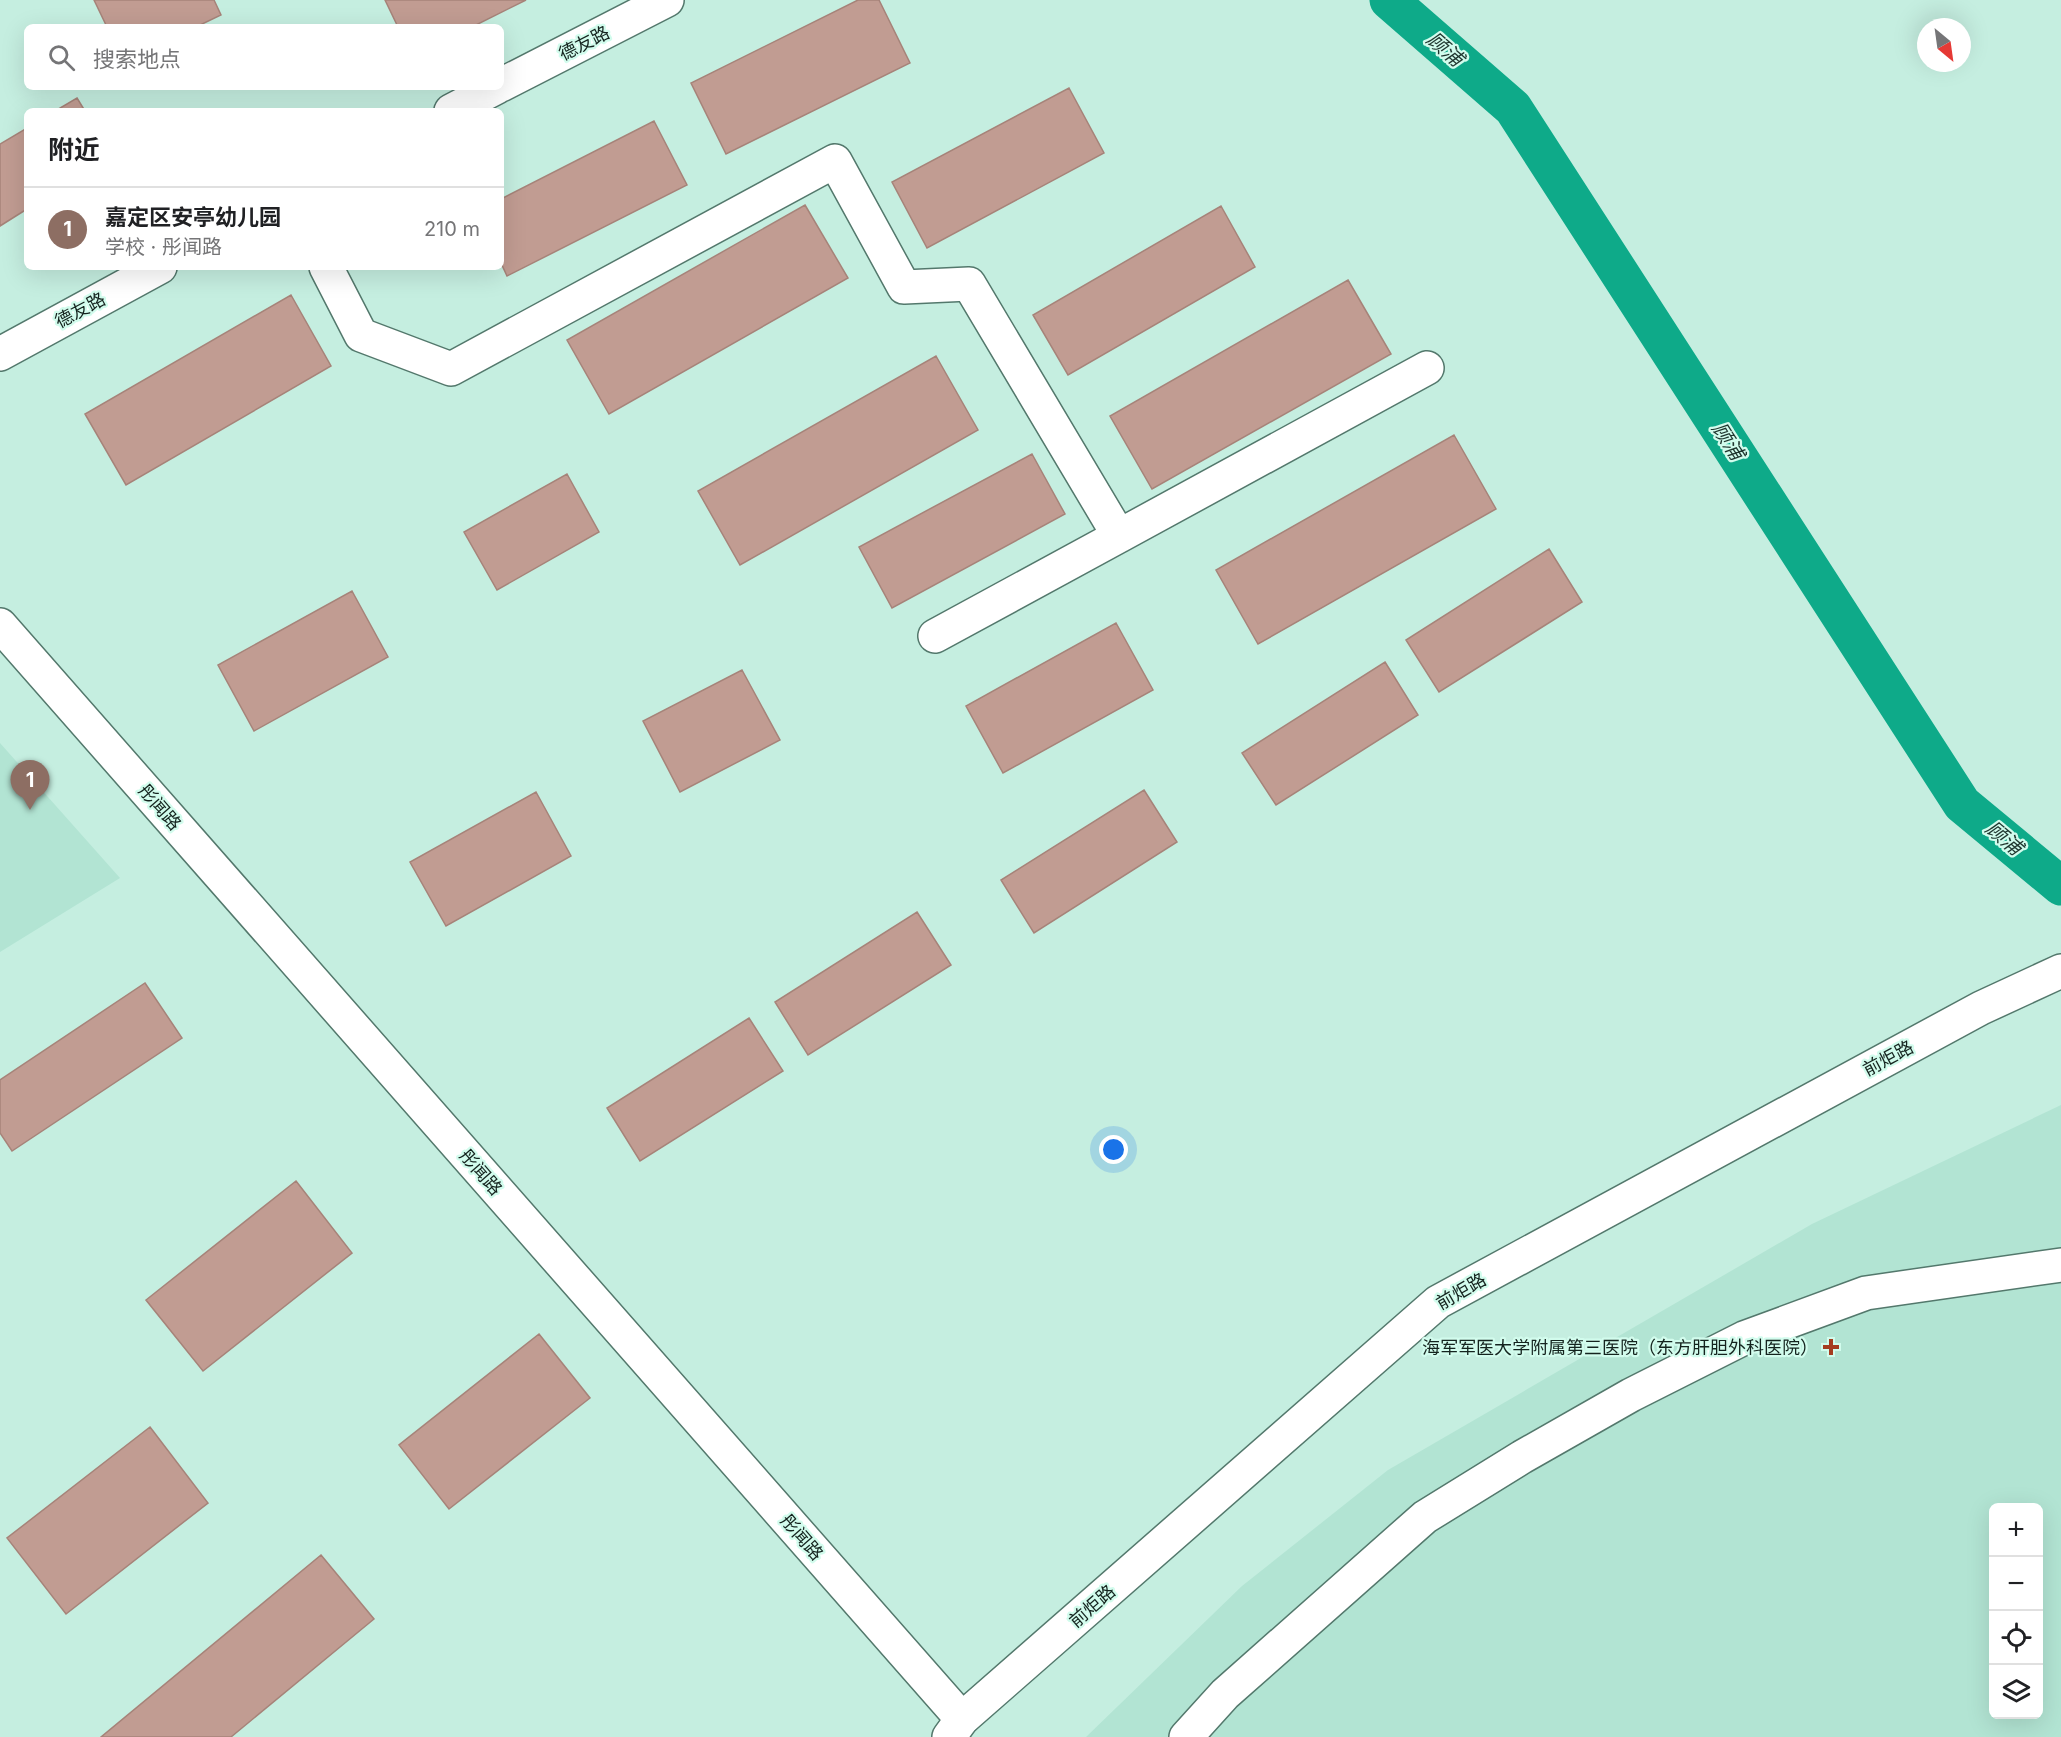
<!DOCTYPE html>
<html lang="zh">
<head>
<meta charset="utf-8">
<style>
  :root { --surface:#fff; --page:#f2f2f2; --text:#202124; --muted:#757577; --line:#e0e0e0; --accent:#a53d20 }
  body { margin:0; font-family:Inter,"Noto Sans SC",sans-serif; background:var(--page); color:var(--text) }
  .controls { position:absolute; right:18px; bottom:18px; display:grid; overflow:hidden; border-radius:9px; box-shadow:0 6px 24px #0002 }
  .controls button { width:54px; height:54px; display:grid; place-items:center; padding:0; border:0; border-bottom:2px solid var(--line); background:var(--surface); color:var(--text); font:30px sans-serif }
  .compass { position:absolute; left:1917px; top:18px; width:54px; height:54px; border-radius:50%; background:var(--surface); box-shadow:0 6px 24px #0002; rotate:151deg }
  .you { position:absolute; left:1114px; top:1150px; width:21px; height:21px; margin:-15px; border:4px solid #fff; border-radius:50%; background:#1a73e8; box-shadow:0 0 0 9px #1a73e833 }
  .badge { display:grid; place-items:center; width:39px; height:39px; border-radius:50%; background:var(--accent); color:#fff; font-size:20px; font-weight:700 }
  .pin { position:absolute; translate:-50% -50px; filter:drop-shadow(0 2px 3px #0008) }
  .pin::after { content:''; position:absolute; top:32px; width:21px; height:18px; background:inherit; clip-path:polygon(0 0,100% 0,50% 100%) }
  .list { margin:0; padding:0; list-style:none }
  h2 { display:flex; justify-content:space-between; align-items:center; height:78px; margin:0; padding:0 24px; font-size:26px }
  h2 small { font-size:20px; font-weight:400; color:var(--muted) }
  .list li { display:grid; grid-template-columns:39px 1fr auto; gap:18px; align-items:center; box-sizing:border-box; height:84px; padding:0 24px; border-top:2px solid var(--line) }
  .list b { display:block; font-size:22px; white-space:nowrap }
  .list p { margin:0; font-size:20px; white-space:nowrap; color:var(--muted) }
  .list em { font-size:20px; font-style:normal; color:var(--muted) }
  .icon { flex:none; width:33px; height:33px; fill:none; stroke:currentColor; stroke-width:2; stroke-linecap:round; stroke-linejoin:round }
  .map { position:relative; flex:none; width:2061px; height:1737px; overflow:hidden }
  .search { position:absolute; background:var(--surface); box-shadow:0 6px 24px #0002; left:24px; top:24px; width:480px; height:66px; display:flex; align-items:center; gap:15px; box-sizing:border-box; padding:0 21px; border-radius:9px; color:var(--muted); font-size:22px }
  .panel { position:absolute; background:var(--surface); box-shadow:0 6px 24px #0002; left:24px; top:108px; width:480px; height:162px; border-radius:9px }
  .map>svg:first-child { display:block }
  .built { fill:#b2e4d3; fill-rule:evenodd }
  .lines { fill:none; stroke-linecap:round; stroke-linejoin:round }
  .canal { stroke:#0eaa89; stroke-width:39 }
  .building { fill:#c19c92; stroke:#a68379; stroke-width:1.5 }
  .street-casing { stroke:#53786c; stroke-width:36 }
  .secondary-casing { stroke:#53786c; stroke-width:36 }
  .street { stroke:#fff; stroke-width:33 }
  .secondary { stroke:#fff; stroke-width:33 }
  .poi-dot { fill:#a53d20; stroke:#d2fced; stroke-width:2 }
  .labels { text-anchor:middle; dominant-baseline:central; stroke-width:4.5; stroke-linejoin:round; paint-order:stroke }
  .street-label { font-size:18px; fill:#14231e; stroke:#d2fced }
  .poi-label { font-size:18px; fill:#14231e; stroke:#d2fced; text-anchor:end }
  .water-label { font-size:20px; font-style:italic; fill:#1f352e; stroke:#d2fced }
</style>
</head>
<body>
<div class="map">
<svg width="2061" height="1737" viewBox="0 0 2061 1737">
  <rect width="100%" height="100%" fill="#c5eee0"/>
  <!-- built -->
  <path class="built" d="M0,743L120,878L0,952Z
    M2061,1105V1737H1086L1242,1586L1388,1470L1812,1224ZM1994,1508H2038V1714H1994Z"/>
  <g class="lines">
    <!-- canal -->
    <path class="canal" d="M1389,0L1513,108L1962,804L2061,886"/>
  </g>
  <!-- building -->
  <path class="building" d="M94,0H214L221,15L196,27H107Z
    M385,0H526L472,27H398Z
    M858,0H879L910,63L726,154L691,83Z
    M1069,88L1104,153L927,248L892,182Z
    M77,98L85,111H55Z
    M654,121L687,185L507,276L501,263V199Z
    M27,128V209L0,226V144Z
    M805,205L848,278L609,414L567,340Z
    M1221,206L1255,267L1068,375L1033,315Z
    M1348,280L1391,354L1152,489L1110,416Z
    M291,295L331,366L126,485L85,414Z
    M936,356L978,430L740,565L698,491Z
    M1454,435L1496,509L1258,644L1216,570Z
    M1032,454L1065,514L892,608L859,547Z
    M567,474L599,532L497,590L464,532Z
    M1549,549L1582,602L1439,692L1406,640Z
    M352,591L388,657L254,731L218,665Z
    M1116,623L1153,690L1003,773L966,706Z
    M1385,662L1418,715L1276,805L1242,753Z
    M742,670L780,740L680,792L643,721Z
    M1144,790L1177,842L1034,933L1001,880Z
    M536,792L571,856L446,926L410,862Z
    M917,912L951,965L808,1055L775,1002Z
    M145,983L182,1038L12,1151L0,1133V1080Z
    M749,1018L783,1071L640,1161L607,1108Z
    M296,1181L352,1253L203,1371L146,1300Z
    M539,1334L590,1398L449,1509L399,1445Z
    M150,1427L208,1503L66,1614L7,1538Z
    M321,1555L374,1619L231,1737H101Z"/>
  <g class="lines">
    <!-- street casing -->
    <g class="street-casing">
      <path id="street" d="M501,85L667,0
        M451,111L497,87
        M326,267L361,335L451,369L835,161L904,287L969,284L1119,536L935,636
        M0,354L160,267
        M1119,536L1427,368
        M0,625L962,1719
        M1186,1737L1225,1694L1425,1517L1522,1457L1631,1395L1744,1338L1866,1293L2061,1265"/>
    </g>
    <!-- secondary casing -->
    <g class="secondary-casing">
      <path id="secondary" d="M949,1737L962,1719L1438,1302L1981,1008L2061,971"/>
    </g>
    <!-- street -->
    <use href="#street" class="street"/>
    <!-- secondary -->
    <use href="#secondary" class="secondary"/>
  </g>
  <!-- markers -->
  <path class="poi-dot" d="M1828 1338h6v6h6v6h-6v6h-6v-6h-6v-6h6z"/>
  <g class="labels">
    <!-- street labels -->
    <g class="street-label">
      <text transform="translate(584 43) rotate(-27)">德友路</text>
      <text transform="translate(80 310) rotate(-28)">德友路</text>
      <text transform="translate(160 807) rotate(49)">彤闻路</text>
      <text transform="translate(1888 1058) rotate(-28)">前炬路</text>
      <text transform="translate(481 1172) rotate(49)">彤闻路</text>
      <text transform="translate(1461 1291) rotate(-30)">前炬路</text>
      <text transform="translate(802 1537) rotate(49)">彤闻路</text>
      <text transform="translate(1092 1606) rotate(-41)">前炬路</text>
    </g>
    <!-- poi labels -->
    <g class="poi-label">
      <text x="1818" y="1347">海军军医大学附属第三医院（东方肝胆外科医院）</text>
    </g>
    <!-- water labels -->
    <g class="water-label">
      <text transform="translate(1445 49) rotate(41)">顾浦</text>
      <text transform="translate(1728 441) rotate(57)">顾浦</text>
      <text transform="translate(2004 838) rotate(40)">顾浦</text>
    </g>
  </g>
</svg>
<div class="controls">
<button>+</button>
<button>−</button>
<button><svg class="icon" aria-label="locate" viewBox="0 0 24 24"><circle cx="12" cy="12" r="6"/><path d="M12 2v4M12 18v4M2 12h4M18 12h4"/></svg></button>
<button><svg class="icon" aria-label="layers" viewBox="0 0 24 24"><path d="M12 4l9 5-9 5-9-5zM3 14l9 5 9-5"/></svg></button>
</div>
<svg class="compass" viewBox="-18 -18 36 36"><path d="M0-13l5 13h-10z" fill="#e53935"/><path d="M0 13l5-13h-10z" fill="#757577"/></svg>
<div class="you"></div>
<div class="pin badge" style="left:30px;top:810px;background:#8d6e63">1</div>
<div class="search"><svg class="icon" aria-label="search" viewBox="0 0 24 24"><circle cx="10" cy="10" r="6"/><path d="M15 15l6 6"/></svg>搜索地点</div>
<section class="panel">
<h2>附近<small></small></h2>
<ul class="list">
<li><span class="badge" style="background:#8d6e63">1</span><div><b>嘉定区安亭幼儿园</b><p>学校 · 彤闻路</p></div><em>210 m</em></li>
</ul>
</section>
</div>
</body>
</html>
